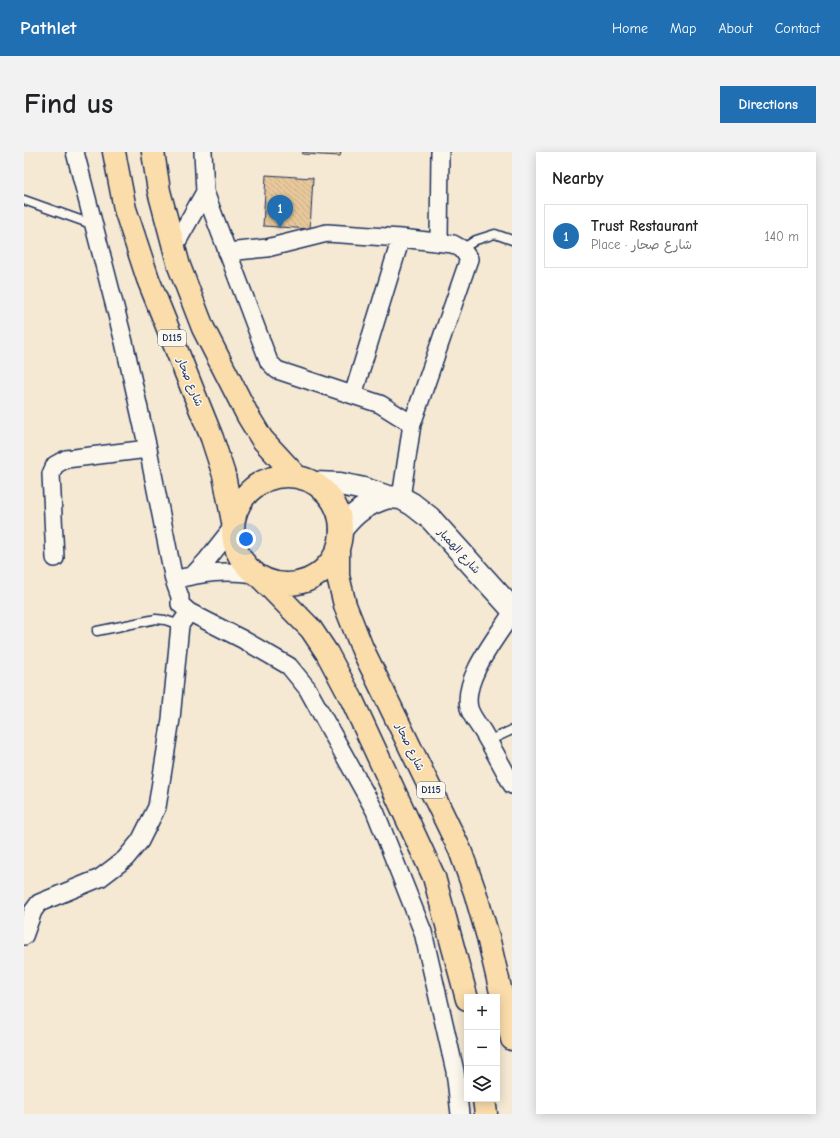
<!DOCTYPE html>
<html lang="en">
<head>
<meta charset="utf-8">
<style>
  :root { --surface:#fff; --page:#f2f2f2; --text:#202124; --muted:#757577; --line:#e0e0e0; --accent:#1f6fb2 }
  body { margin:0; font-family:"Comic Neue","Playpen Sans Arabic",sans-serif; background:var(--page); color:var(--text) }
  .controls { position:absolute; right:12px; bottom:12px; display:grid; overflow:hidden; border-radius:0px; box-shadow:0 2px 10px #0003 }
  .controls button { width:36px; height:36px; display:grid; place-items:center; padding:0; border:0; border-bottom:1px solid var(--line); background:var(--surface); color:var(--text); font:20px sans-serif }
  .you { position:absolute; left:222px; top:387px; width:14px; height:14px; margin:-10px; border:3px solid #fff; border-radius:50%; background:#1a73e8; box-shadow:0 0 0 6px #1a73e833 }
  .badge { display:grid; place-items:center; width:26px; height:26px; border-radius:50%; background:var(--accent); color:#fff; font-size:13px; font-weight:700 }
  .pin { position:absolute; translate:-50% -33px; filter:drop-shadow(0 1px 2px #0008) }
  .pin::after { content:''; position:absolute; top:21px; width:14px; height:12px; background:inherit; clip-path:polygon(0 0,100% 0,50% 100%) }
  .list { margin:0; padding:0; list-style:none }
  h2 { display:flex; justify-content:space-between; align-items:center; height:52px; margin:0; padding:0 16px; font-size:17px }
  h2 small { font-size:13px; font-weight:400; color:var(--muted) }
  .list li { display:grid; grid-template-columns:26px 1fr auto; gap:12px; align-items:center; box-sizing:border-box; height:64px; margin:0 8px 8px; padding:0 8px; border:1px solid var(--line); border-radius:0px }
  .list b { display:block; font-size:15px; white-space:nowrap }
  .list p { margin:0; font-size:13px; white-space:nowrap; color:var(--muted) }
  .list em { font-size:13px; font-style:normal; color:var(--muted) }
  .icon { flex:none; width:22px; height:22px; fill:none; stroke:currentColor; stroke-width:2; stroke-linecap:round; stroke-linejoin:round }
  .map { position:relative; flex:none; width:488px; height:962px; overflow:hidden; border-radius:0px }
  header { display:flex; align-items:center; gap:24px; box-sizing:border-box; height:56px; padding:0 20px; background:var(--accent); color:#fff }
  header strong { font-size:19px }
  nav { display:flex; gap:22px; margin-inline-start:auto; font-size:14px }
  .intro { display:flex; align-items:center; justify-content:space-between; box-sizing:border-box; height:96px; padding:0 24px }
  h1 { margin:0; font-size:28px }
  .button { padding:10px 18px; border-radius:0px; background:var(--accent); color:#fff; font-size:14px; font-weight:700 }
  main { display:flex; gap:24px; padding:0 24px }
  aside { flex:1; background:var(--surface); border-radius:0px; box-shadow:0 2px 10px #0003 }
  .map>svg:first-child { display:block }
  .building { fill:url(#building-back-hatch); stroke:#1b2f5e }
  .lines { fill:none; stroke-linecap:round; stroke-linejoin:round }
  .lane-casing { stroke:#1b2f5e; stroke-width:11 }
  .street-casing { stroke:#1b2f5e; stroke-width:20 }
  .secondary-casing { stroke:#1b2f5e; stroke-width:25 }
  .primary-casing { stroke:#1b2f5e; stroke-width:25 }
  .lane { stroke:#fbf7ec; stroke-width:8 }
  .street { stroke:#fbf7ec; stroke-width:17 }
  .secondary { stroke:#fbf7ec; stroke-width:22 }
  .primary { stroke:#fbddab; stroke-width:22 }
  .labels { text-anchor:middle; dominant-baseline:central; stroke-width:3; stroke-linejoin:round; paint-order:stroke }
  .shield { fill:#fbf7ec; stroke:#5e6b89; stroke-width:1 }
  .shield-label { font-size:10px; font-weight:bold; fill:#1b2f5e }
  .street-label { font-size:11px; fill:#1b2f5e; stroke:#fbf7ec }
</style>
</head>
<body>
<header>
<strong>Pathlet</strong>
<nav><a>Home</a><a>Map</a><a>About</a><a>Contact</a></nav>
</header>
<div class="intro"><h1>Find us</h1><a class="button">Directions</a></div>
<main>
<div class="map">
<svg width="488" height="962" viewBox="0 0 488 962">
  <defs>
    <pattern id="building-back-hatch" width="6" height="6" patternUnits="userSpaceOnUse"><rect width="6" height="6" fill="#e8c89a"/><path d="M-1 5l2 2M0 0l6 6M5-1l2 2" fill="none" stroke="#c6ac87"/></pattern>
  </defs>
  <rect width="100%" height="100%" fill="#f5e9d3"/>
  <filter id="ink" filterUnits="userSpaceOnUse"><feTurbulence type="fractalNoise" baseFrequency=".025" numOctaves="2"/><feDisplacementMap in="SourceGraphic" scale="8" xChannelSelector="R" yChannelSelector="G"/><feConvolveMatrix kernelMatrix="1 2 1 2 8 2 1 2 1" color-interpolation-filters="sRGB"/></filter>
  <g filter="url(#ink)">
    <!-- building -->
    <path class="building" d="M279,0H317L316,4L278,2Z
      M242,23L289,26L286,77L239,74Z"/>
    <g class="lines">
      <!-- lane casing -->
      <g class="lane-casing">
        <path id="lane" d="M0,48L70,73
          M438,97L452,88L471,82L488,88
          M73,479L132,467L141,468L156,473
          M464,589L488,578"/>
      </g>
      <!-- street casing -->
      <g class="street-casing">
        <path id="street" d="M51,0L100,190L124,297L150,428L156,445V452L165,460L218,487L265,514L283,536L351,659L399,780L431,919L436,962
          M181,40L245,210L253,218L356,252L388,272
          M415,90L416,0
          M150,95L181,40L179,0
          M203,100L243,96L303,81L377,86L429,92L438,97L445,107L388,272L377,346
          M329,243L377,86
          M31,406L27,322L31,313L42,307L124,297
          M169,423L183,408L209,375
          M150,428C180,420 200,418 232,422
          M488,461C473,485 438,527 445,556C447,564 454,572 459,580C469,597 479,615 488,633
          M0,784L9,759L15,751L76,726L101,707L116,689L133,655L147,567L156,473L165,460"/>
      </g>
      <!-- secondary casing -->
      <g class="secondary-casing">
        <path id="secondary" d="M291,331L316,332L340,337L364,345L377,346L388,352L406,366L488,457
          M317,378C331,360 342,352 364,345"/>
      </g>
      <!-- primary casing -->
      <g class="primary-casing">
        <path id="primary" d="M90,0L101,57L124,127L188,286L200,323L209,370
          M129,0L135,39L155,114L179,176L224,264L238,287L273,325
          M209 378a54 54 0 1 1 108 0a54 54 0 1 1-108 0Z
          M314,396V424L321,453L338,496L436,698L451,740L464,785L488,887
          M236,425L287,477L303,501L328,548L410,725L443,847
          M460,947L462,962"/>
      </g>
      <!-- lane -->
      <use href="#lane" class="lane"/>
      <!-- street -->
      <use href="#street" class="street"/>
      <!-- secondary -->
      <use href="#secondary" class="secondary"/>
      <!-- primary -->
      <use href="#primary" class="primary"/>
    </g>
  </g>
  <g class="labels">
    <!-- shield labels -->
    <g class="shield">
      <rect x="134" y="178" width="28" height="16" rx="3"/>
      <rect x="393" y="630" width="28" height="16" rx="3"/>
    </g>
    <g class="shield-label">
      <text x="148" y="186">D115</text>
      <text x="407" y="638">D115</text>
    </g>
    <!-- street labels -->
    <g class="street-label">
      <text transform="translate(166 230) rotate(68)">شارع صحار</text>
      <text transform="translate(435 399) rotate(48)">شارع الهمبار</text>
      <text transform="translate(386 595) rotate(64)">شارع صحار</text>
    </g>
  </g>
</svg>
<div class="controls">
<button>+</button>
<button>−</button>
<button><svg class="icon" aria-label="layers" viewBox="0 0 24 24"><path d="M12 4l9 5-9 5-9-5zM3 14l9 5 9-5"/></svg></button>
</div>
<div class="you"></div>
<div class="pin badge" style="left:256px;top:76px">1</div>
</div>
<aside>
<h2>Nearby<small></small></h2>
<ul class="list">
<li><span class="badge">1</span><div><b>Trust Restaurant</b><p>Place · شارع صحار</p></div><em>140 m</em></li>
</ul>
</aside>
</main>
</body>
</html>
